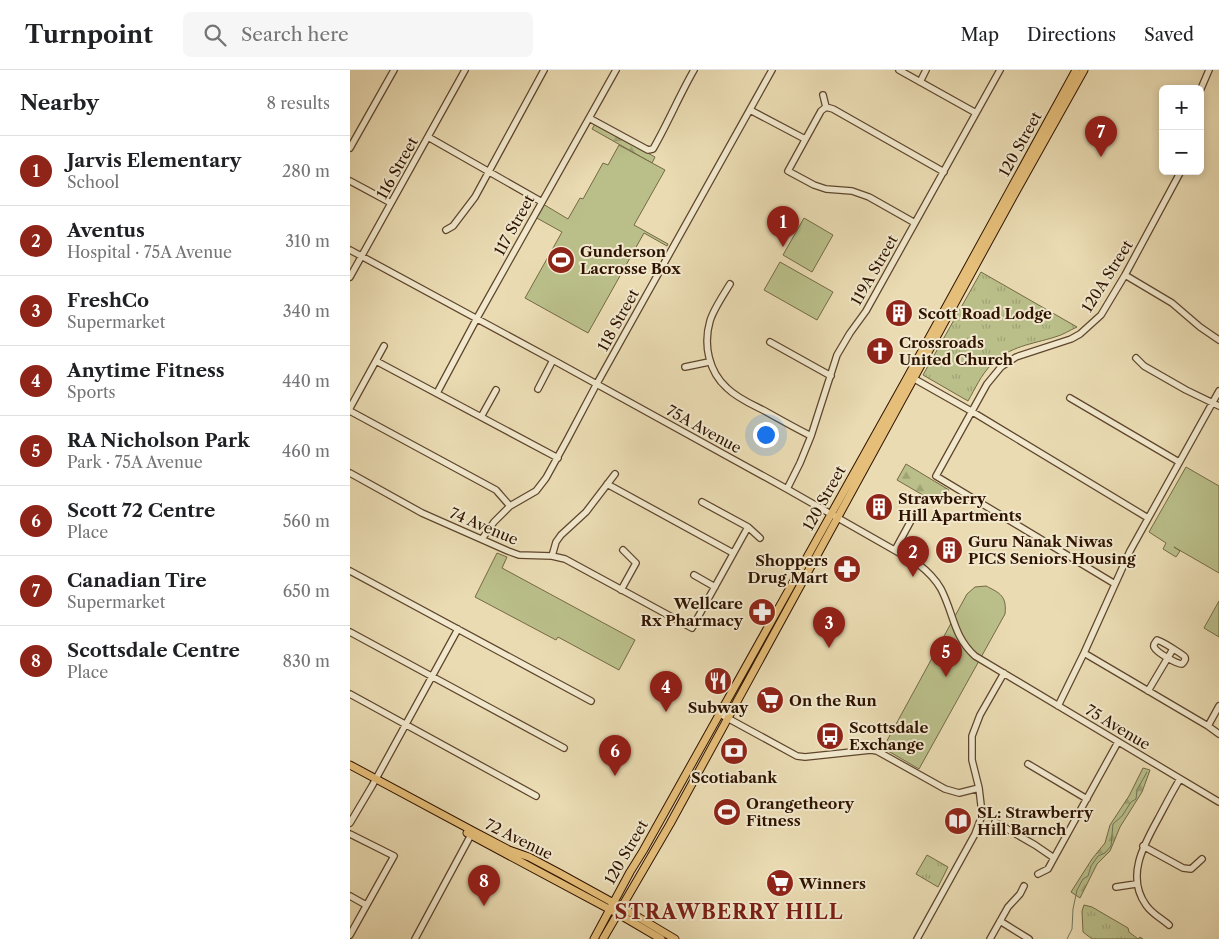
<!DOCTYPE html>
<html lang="en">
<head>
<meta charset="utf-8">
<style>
  :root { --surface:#fff; --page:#f6f6f6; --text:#202124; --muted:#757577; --line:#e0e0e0; --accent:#8f2418 }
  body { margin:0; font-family:"Libre Caslon Text",serif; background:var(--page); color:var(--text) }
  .controls { position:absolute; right:15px; top:15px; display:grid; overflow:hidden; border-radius:8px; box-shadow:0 2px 8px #0003 }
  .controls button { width:45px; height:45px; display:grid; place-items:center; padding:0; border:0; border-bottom:1px solid var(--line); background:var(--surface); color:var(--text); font:25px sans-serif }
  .you { position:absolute; left:415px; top:364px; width:18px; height:18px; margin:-12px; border:4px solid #fff; border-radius:50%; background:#1a73e8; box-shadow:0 0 0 8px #1a73e833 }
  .badge { display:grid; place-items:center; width:32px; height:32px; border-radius:50%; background:var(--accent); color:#fff; font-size:16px; font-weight:700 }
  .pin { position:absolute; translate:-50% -41px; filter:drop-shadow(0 1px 2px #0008) }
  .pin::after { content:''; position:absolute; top:26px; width:18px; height:15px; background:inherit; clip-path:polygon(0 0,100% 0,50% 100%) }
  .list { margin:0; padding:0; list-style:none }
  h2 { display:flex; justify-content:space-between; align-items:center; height:65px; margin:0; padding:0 20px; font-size:21px }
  h2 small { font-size:16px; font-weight:400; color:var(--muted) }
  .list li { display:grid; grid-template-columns:32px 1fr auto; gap:15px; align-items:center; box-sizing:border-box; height:70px; padding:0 20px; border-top:1px solid var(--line) }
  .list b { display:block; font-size:19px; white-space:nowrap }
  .list p { margin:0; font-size:16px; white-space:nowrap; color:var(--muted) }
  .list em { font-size:16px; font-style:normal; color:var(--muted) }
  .icon { flex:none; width:28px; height:28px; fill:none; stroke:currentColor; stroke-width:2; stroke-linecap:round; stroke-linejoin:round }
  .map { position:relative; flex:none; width:869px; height:869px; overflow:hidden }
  header { display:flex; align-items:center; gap:30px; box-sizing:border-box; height:70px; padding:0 25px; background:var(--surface); border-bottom:1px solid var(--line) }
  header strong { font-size:24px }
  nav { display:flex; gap:28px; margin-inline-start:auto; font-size:18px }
  .search { width:350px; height:45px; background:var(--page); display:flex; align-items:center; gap:12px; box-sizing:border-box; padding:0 18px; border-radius:8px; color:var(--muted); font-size:19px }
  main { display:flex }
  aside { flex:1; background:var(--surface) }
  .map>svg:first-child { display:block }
  .grass { fill:url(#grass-tufts); stroke:#746945 }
  .forest { fill:url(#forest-firs); stroke:#746945 }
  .park { fill:#babf8a; stroke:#746945 }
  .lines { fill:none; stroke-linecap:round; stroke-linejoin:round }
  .stream { stroke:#6f7864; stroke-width:1 }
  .minor-casing { stroke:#5e452c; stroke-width:8 }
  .major-casing { stroke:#2f1300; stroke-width:9 }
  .minor { stroke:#f1e8cd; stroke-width:5.5 }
  .major { stroke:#e5be79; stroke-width:7 }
  .labels { text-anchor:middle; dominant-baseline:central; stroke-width:4; stroke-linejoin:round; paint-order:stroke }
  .street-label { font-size:15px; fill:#2f1300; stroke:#f1e8cd }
  .poi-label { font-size:15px; font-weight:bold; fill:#2f1300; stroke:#f1e8cd; text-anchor:start }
  .district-label { font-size:20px; font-weight:bold; letter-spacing:1px; fill:#7a1f14; stroke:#f1e8cd }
</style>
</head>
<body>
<header>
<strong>Turnpoint</strong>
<div class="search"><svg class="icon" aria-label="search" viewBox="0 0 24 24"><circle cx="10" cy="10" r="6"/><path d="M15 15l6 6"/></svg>Search here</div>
<nav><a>Map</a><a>Directions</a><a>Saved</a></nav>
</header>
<main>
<aside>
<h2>Nearby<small>8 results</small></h2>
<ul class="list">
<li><span class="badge">1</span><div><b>Jarvis Elementary</b><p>School</p></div><em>280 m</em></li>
<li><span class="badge">2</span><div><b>Aventus</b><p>Hospital · 75A Avenue</p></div><em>310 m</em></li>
<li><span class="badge">3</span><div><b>FreshCo</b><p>Supermarket</p></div><em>340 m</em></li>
<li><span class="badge">4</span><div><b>Anytime Fitness</b><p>Sports</p></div><em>440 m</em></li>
<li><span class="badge">5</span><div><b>RA Nicholson Park</b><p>Park · 75A Avenue</p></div><em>460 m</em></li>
<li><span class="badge">6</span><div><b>Scott 72 Centre</b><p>Place</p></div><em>560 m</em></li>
<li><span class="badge">7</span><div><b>Canadian Tire</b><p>Supermarket</p></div><em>650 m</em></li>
<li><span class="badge">8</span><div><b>Scottsdale Centre</b><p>Place</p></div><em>830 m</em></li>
</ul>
</aside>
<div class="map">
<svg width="869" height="869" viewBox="0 0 869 869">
  <defs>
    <pattern id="grass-tufts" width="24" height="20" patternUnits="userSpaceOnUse" patternTransform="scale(1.25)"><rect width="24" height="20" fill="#babf8a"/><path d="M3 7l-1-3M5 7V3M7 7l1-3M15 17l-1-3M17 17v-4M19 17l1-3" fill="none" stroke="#a0a375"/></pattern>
    <pattern id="forest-firs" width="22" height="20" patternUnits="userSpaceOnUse" patternTransform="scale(1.25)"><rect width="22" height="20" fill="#babf8a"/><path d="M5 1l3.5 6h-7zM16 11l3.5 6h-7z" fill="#a0a375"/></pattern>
  </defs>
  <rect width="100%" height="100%" fill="#eadbb2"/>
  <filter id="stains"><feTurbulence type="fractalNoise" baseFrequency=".004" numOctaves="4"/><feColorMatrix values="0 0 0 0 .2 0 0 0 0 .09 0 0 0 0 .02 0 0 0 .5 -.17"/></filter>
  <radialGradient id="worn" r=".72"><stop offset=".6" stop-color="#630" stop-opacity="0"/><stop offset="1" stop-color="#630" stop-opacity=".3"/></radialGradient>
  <!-- grass -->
  <path class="grass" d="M631,202L727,257C720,260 713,265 705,267C683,274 659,276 641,295C631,305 625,319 618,331L573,305Z
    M577,785L598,797L588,817L566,804Z
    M734,835L742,837L778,858L779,862L788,869L790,867L793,869H742L733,862L732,841Z"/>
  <!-- forest -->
  <path class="forest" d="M245,54L305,87L302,93L242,59Z
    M556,394L599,420L590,435L547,410Z
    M793,698L800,700L792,722L770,757L760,781L747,794L730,828L721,822L742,789L755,773L760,755L779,726Z"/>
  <!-- park -->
  <path class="park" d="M269,75L315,100L284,155L318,174L317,176L294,163L238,263L175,228L212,162L185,147L193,134L218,149L230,128L233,129L253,93L258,95Z
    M454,148L483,165L462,202L433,185Z
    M430,192L483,222L467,250L414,220Z
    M836,397L869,416V503L824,477L830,481L826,487L813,479L816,473L799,462Z
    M147,483L157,487L152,498L285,570L269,600L208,567L206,570L125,527Z
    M636,516C650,523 657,526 655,544L569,699L533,678L617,524L625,517Z
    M869,531V567L854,558Z"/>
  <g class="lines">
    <!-- stream -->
    <path class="stream" d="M717,869L722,859L723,839L727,820L733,809L738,806L741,796L748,786L755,783L761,776L763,754L772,746L781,732L786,729L787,720L797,702"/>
    <!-- minor casing -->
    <g class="minor-casing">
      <path id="minor" d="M549,0L626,43
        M570,12L576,0
        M850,21L859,0
        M473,25L476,37
        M476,37L471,41L438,101L464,115L476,119L502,121L519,127L565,153
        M476,37L483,39L594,102
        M400,40L455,69
        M239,48L298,80L303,79C318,53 329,26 344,0
        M78,67L192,132
        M0,78L44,0
        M0,111L41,133
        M96,160L103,156L125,127L194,0
        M0,180L203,290L437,419L567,493C576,500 585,508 591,519C604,544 603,566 625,586L869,732
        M775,205L822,233L850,257L869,270
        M0,207L115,0
        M380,214C374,224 363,240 360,251C353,275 359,302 377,318C387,328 401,334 413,340C429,349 445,358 461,366
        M420,272L481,306
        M786,288L794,296L836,320L869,336
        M26,291L208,388
        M335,297L359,292
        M561,307L621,341L798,448
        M188,319L203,290
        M87,323L127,248L266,0
        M720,328L829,392
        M0,338L34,276
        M0,341L146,420L160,436
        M131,347L146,320
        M0,403L72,443L158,481L169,485L202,486L215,489L342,558L398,457
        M257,414L383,483
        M437,419L450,393L461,366L487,285L500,263L516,241L650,0
        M352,432L398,457L410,468
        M132,469L144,452L160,436L186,421L196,408L217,370L245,317L422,0
        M545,480L563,447
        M202,486L206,472L211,465L236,442L265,404
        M0,501L241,631
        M344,505L365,517
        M765,514L586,406L637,314L651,297L666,287L721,269L730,264L751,245L775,205L831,101
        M271,520L286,493L273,480
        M0,562L214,678
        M807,570C816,573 825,580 834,586C837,589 834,592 832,594C827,594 807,583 804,577C803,574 805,573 807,570Z
        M734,583L858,656L869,664
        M798,621L823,579
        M0,624L186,726
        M708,636L734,583L780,481L869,321
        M370,644L447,686L455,687L521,680L527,681L595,719L609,723L629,718
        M858,656L869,636
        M678,694L737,729
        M645,752L685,775L704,788
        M0,753L22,716L108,559
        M0,764L44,786L0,865
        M793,776L833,798L841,799L852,789
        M688,804L698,799L704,788L768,672
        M766,817L786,814
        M0,826L16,835
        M650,851L679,869
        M819,855C811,848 802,844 796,835C776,807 793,776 808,749C815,736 822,722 830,709
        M65,869L122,763
        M567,869L625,764L631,748V735L629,718L622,690V666L630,645L654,603
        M640,869L658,837L670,824L674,816"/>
    </g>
    <!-- major casing -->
    <g class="major-casing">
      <path id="major" d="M0,695L123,761L159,780L179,787L211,804L278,841L325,869
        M117,763L272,846L311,869
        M244,869L280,802L293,781L556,310L726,0
        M253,869L320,754L664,125L734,0"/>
    </g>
    <!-- minor -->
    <use href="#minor" class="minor"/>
    <!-- major -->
    <use href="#major" class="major"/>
  </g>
  <!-- icons -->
  <defs>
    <g id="stadium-disc" transform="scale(1.4375)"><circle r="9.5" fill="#8f2418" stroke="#f1e8cd"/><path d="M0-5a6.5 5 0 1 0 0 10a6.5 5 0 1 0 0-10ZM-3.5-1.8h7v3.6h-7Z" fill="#fff"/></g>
    <g id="building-disc" transform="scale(1.4375)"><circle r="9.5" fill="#8f2418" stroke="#f1e8cd"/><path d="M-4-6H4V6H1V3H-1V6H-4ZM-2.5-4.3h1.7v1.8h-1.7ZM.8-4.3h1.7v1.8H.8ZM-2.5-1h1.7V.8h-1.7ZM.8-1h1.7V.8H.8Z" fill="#fff"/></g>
    <g id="church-disc" transform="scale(1.4375)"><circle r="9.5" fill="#8f2418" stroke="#f1e8cd"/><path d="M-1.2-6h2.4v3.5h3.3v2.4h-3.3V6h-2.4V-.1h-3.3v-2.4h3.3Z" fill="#fff"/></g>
    <g id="pharmacy-disc" transform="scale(1.4375)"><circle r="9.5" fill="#8f2418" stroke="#f1e8cd"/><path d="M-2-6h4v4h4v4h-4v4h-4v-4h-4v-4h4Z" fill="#fff"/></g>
    <g id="restaurant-disc" transform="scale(1.4375)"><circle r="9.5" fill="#8f2418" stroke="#f1e8cd"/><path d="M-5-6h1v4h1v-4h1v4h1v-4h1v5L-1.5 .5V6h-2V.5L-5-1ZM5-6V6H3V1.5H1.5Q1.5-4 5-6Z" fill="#fff"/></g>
    <g id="supermarket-disc" transform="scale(1.4375)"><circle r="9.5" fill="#8f2418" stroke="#f1e8cd"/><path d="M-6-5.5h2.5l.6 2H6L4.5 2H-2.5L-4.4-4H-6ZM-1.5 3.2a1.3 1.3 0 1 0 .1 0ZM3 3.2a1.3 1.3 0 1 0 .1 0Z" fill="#fff"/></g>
    <g id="bus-disc" transform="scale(1.4375)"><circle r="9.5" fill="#8f2418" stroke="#f1e8cd"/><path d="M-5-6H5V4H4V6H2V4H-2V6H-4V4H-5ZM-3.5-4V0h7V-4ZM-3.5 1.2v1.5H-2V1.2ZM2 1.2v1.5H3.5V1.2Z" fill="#fff"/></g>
    <g id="bank-disc" transform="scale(1.4375)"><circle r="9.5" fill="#8f2418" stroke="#f1e8cd"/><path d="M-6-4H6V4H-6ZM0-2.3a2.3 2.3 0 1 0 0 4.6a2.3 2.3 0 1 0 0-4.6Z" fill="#fff"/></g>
    <g id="library-disc" transform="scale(1.4375)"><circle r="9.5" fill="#8f2418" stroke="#f1e8cd"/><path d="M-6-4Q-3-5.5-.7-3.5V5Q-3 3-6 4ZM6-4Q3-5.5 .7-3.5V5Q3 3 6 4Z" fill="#fff"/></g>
  </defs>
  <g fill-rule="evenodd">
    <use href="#stadium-disc" x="211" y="190"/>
    <use href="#building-disc" x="549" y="243"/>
    <use href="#church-disc" x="530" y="281"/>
    <use href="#building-disc" x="529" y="437"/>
    <use href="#building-disc" x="599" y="480"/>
    <use href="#pharmacy-disc" x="497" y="499"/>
    <use href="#pharmacy-disc" x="412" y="542"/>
    <use href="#restaurant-disc" x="368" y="611"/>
    <use href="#supermarket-disc" x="420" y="630"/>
    <use href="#bus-disc" x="480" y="666"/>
    <use href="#bank-disc" x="384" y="681"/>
    <use href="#stadium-disc" x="377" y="742"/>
    <use href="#library-disc" x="608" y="751"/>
    <use href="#supermarket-disc" x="430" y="813"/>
  </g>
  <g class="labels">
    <!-- street labels -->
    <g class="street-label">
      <text transform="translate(670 74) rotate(-61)">120 Street</text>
      <text transform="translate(47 98) rotate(-61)">116 Street</text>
      <text transform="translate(164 155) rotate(-61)">117 Street</text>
      <text transform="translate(524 200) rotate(-60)">119A Street</text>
      <text transform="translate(757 206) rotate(-58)">120A Street</text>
      <text transform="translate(268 250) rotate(-61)">118 Street</text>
      <text transform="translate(354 359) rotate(29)">75A Avenue</text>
      <text transform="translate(474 428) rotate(-61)">120 Street</text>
      <text transform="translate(134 456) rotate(23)">74 Avenue</text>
      <text transform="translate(768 657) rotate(31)">75 Avenue</text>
      <text transform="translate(169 769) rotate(26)">72 Avenue</text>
      <text transform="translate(276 782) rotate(-60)">120 Street</text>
    </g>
    <!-- poi labels -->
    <g class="poi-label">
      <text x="230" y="181">Gunderson<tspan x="230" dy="17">Lacrosse Box</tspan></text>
      <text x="568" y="243">Scott Road Lodge</text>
      <text x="549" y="272">Crossroads<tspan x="549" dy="17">United Church</tspan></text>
      <text x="548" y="428">Strawberry<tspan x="548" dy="17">Hill Apartments</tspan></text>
      <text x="618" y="471">Guru Nanak Niwas<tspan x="618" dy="17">PICS Seniors Housing</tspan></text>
      <text x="478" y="490" text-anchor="end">Shoppers<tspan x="478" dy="17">Drug Mart</tspan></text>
      <text x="393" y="533" text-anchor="end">Wellcare<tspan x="393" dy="17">Rx Pharmacy</tspan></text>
      <text x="439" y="630">On the Run</text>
      <text x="368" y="637" text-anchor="middle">Subway</text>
      <text x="499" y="657">Scottsdale<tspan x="499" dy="17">Exchange</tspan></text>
      <text x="384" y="707" text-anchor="middle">Scotiabank</text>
      <text x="396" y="733">Orangetheory<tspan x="396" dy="17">Fitness</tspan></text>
      <text x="627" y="742">SL: Strawberry<tspan x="627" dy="17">Hill Barnch</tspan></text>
      <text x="449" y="813">Winners</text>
    </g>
    <!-- district labels -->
    <g class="district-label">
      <text x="379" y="842">STRAWBERRY HILL</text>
    </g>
  </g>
  <rect width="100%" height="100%" filter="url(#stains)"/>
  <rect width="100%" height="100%" fill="url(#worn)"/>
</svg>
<div class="controls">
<button>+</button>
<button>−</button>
</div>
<div class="you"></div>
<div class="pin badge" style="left:433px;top:177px">1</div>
<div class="pin badge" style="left:563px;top:507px">2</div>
<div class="pin badge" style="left:479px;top:578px">3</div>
<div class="pin badge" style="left:316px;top:642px">4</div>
<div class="pin badge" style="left:596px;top:607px">5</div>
<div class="pin badge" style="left:265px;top:706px">6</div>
<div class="pin badge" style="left:751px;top:87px">7</div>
<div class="pin badge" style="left:134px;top:836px">8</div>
</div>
</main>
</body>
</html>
